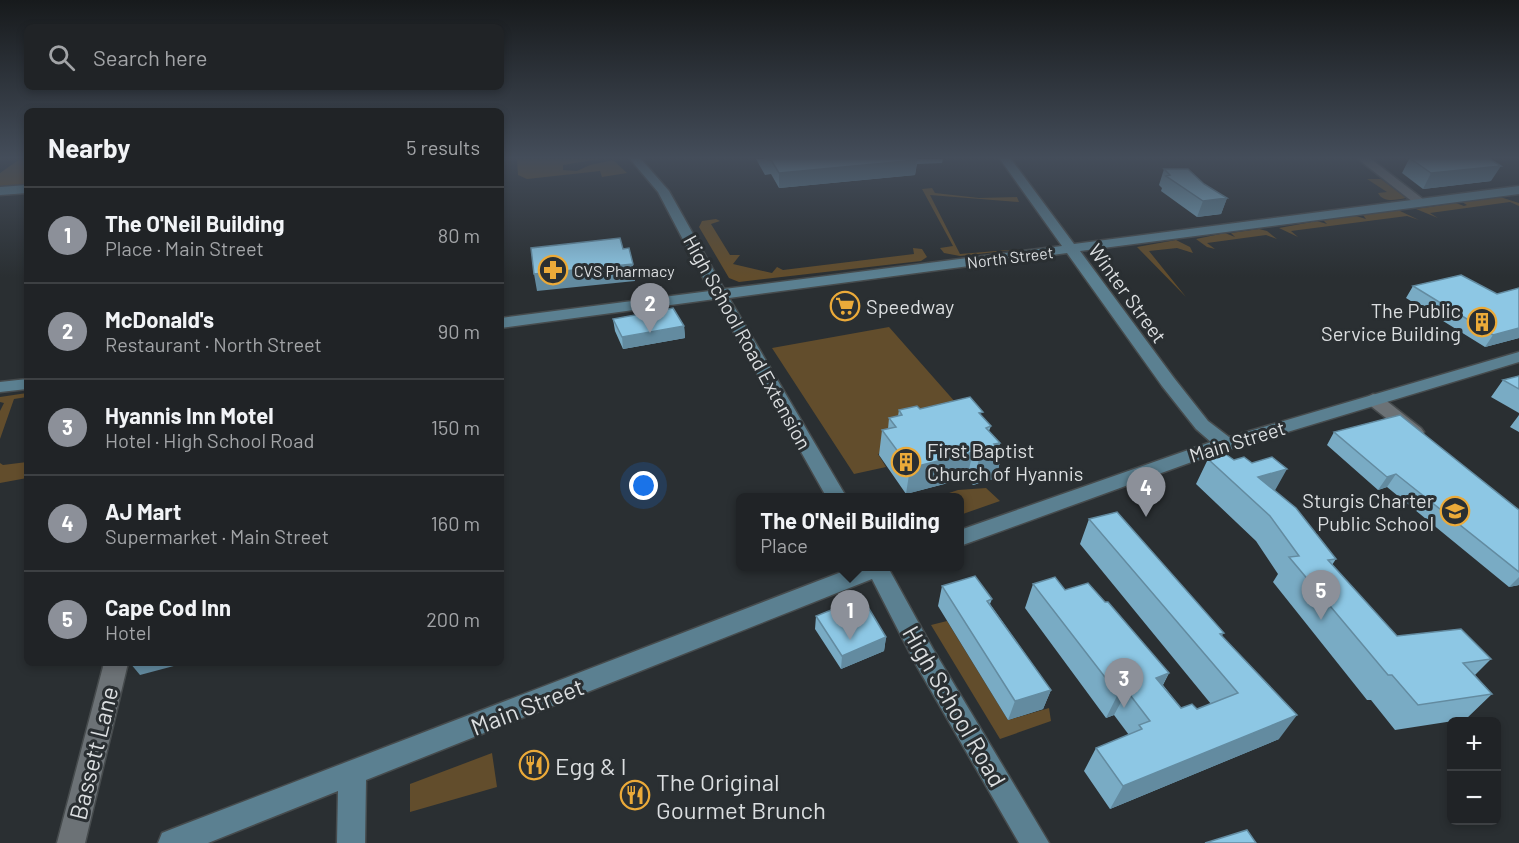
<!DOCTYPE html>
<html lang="en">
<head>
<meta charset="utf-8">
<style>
  :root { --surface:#202326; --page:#2d2f32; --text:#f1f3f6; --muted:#a2a4a7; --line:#3d4043; --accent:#8c9099 }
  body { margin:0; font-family:Barlow,sans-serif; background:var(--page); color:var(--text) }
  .controls { position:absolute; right:18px; bottom:18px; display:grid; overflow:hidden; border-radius:9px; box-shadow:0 3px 9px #0003 }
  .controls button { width:54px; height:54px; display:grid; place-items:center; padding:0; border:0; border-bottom:2px solid var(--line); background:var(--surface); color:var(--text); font:30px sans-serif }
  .you { position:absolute; left:644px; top:486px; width:21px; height:21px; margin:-15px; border:4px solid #fff; border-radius:50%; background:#1a73e8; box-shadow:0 0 0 9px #1a73e833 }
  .badge { display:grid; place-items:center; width:39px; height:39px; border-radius:50%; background:var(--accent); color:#fff; font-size:20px; font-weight:700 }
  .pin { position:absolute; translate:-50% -50px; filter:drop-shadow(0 2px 3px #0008) }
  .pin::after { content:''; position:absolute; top:32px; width:21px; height:18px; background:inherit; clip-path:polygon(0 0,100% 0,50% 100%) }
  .popup { position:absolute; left:736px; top:493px; width:228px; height:78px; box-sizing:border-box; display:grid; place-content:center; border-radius:9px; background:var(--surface); filter:drop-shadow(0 2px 4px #0005); font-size:20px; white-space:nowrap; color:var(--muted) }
  .popup b { font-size:22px; color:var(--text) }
  .popup::after { content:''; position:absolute; left:50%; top:100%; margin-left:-12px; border:12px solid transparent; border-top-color:var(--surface) }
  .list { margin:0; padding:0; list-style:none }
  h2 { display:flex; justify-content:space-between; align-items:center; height:78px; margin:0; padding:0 24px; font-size:26px }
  h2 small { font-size:20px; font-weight:400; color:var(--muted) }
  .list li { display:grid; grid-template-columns:39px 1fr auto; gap:18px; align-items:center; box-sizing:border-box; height:96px; padding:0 24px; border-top:2px solid var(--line) }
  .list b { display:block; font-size:22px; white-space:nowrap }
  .list p { margin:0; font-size:20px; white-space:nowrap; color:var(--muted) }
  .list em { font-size:20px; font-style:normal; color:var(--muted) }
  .icon { flex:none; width:33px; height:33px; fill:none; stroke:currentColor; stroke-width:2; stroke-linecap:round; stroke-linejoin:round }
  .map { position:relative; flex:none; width:1519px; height:843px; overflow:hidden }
  .search { position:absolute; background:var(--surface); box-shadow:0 3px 9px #0003; left:24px; top:24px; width:480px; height:66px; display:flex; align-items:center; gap:15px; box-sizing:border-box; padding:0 21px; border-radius:9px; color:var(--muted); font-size:22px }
  .panel { position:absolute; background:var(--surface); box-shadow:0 3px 9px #0003; left:24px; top:108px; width:480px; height:558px; border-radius:9px }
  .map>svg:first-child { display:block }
  .green { fill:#624d2c }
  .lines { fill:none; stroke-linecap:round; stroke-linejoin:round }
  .street-casing { stroke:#464b4d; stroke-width:3 }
  .secondary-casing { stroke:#464b4d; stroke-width:3 }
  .street { fill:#6c7276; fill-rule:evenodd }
  .secondary { fill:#5b8091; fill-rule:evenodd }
  .wall { fill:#79abc4 }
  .shaded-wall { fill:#638ba0 }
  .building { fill:#8dc7e4; stroke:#638ba0; stroke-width:1.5 }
  .labels { text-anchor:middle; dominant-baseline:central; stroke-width:6; stroke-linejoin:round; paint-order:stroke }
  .far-street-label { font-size:16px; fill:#dbdee0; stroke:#2a2f32 }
  .far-poi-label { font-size:16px; fill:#dbdee0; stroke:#2a2f32; text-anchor:start }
  .street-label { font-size:20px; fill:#dbdee0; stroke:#2a2f32 }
  .poi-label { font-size:20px; fill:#dbdee0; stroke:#2a2f32; text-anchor:start }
  .near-street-label { font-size:24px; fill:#dbdee0; stroke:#2a2f32 }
  .near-poi-label { font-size:24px; fill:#dbdee0; stroke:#2a2f32; text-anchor:start }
</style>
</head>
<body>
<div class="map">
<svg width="1519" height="843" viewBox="0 0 1519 843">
  <rect width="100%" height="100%" fill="#2a2f32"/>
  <!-- green -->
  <path class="green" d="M20,159H27V186L0,188V173Z
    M517,159H599L563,165V170L577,171L590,165L613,160L627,173L602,177L600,171L527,179L518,175Z
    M1367,179H1381L1406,198C1396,200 1383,203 1378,193L1387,192Z
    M932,188L935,193L979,198L1017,197L1019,202L930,195L960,254L1022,249L960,256L944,253L940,248L953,246L922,189Z
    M1500,197L1519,203V206L1510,202L1430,213L1438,218L1416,209L1456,203L1464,206L1467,205L1462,202Z
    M1398,210L1419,220L1407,216L1291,231L1298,237L1279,228L1317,221L1327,224L1323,220L1356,216L1366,219L1363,215Z
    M716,219L720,221L711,224L730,255H740L733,264L772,273L777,267L783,270L914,254L913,248L922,249L927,257L921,261L739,282L729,278L699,227L702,221Z
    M1259,229L1267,231L1277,239L1266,235L1207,243L1215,249L1207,247L1196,239L1225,233L1235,237L1231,233Z
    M1176,240L1190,247L1193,253L1177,248L1149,251L1186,297L1137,247Z
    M889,327L971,420L878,454L886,467L854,474L772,348Z
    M27,393V397L14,399L0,439V411L4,403L0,402V397Z
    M27,462V478L0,483V463L3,465Z
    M986,488L1000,501L960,515V498L937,497L958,490Z
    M947,621L1008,720L1049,708L1051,721L1000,739L931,625Z
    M492,753L497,787L410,812V784Z"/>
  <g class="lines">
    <!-- street casing -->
    <g class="street-casing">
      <path id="street" d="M1358,159H1371L1428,203L1426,206H1418Z
        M1373,394L1379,395L1421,428L1424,432L1421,436H1409L1367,403L1364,399Z
        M104,663H128L85,843H57Z"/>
    </g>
    <!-- secondary casing -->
    <g class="secondary-casing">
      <path id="secondary" d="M630,159H641L669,191L724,289L1062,246L1000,159H1011L1074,244L1519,186V194L1080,251L1174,378L1208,421L1229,437L1519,352V362L1211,455L960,546V530L1211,442L1196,429L1162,386L1067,253L729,298L847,498H827L715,299L501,328V318L710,291L658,192Z
        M27,185V193L0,195V187Z
        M27,379V389L0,392V382Z
        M857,566H893L890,571L933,649L1049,843H1019L915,663L872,579L366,780L365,843H337L338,791L208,843H158L162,833L172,829Z"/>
    </g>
    <!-- street -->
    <use href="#street" class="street"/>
    <!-- secondary -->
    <use href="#secondary" class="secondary"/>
  </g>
  <!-- wall -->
  <path class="wall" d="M756,159H943L942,163L917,164L915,175L779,188L771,174L765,175Z
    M1409,159H1490L1491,181L1423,189L1402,173Z
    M1164,169L1204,184L1227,198L1221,214L1197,217L1161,191L1162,188L1159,185Z
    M1413,286L1497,294L1519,288V338L1485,347L1406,298Z
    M613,319L684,326L685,338L623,349L615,331Z
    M1519,376V413L1491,397L1503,380Z
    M920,409L982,417L991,426L989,431L1000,443L998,449L1002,453L996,478L973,485L967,478L906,494L879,455L882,430L888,429L889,418L898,416L899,410Z
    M1519,415V432L1510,427Z
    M1334,432L1519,510V585L1509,587L1387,487L1378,490L1327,445Z
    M1208,459L1275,491L1336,559L1332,565L1397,636L1491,659L1475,675L1492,694L1466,719L1395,730L1371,700H1367L1273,582L1278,574L1256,541L1196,484Z
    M1089,519L1224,633L1222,635L1279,739L1110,809L1084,771L1096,748L1129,735L1114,715L1106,718L1025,608L1033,584L1065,590L1105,602L1169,673L1163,685L1181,708L1197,709L1211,704L1080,544Z
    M942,586L992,599L990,604L1051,690L1043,709L1008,720L938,606Z
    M816,616L886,637L884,651L841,669L815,629Z"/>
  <!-- shaded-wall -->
  <path class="shaded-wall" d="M917,160L915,175L779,188V173Z
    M1501,166L1491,181L1423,189L1431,173Z
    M1227,198L1221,214L1197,217L1203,201Z
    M633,264L635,281L537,291L534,274Z
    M684,326L685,338L623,349L622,337Z
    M1519,328V338L1485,347L1493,335Z
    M1000,443L997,454L1002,453L996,478L973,485L979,459L994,444Z
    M973,452L967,478L906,494L910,468Z
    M1287,469L1273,494L1258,477Z
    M1396,474L1387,487L1378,490L1387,477Z
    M1519,577V585L1509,587Z
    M886,637L884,651L841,669L842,656Z
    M130,663H185L140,675Z
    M1169,673L1156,697V678Z
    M1051,690L1043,709L1008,720L1015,701Z
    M1127,691L1114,715L1106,718L1118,694Z
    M1297,715L1279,739L1110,809L1123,786Z"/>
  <!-- building -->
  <path class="building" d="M764,159H916L917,160L779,173L771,160Z
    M1411,159H1490L1501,166L1431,173Z
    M1164,169H1188L1204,184L1227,198L1203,201L1166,176L1170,175Z
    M620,238L623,249L629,248L633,264L534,274L531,248Z
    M1461,275L1497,294L1519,288V328L1493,335L1413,286Z
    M673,308L684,326L622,337L613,319Z
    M1519,376V389L1503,380Z
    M970,397L983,412L979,413L991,426L986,428L1000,443L994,444L1002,453L979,459L973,452L910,468L882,430L896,427L889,418L902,415L899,410L917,406L920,409Z
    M1400,415L1519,510V572L1396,474L1387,477L1334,432Z
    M1224,453L1234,460L1244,457L1252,463L1272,457L1287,469L1258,477L1296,508L1336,559L1328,560L1397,636L1461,629L1491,659L1463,663L1492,694L1418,705L1392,675H1388L1289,557L1299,556L1270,516L1208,459Z
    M1117,512L1224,633L1220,634L1297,715L1123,786L1096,748L1142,729L1139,725L1150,721L1127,691L1118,694L1033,584L1055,577L1065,590L1088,583L1105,602H1108L1169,673L1156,678L1181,708L1192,704L1197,709L1238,693L1089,519Z
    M975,576L992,599L987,601L1051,690L1015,701L942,586Z
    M856,600L865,602L886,637L842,656L816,616Z
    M1247,830L1256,843H1205Z"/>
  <!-- sky -->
  <linearGradient id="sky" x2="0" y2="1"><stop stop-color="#171a1c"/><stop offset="0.57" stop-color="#444d5a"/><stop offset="1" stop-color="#444d5a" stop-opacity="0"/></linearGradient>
  <rect width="1519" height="277" fill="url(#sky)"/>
  <!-- icons -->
  <defs>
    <g id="pharmacy-ring" transform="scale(1.5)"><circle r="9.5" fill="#2a2f32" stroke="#ebaa39" stroke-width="1.5"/><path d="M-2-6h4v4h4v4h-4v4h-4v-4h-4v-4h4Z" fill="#ebaa39"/></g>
    <g id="supermarket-ring" transform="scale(1.5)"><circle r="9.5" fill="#2a2f32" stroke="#ebaa39" stroke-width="1.5"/><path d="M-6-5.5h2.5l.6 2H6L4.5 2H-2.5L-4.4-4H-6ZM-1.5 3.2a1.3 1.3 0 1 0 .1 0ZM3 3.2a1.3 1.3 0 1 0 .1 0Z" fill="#ebaa39"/></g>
    <g id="building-ring" transform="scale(1.5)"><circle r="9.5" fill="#2a2f32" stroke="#ebaa39" stroke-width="1.5"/><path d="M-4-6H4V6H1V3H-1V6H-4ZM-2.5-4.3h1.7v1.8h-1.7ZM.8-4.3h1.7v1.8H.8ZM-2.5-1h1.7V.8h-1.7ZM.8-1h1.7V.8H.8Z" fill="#ebaa39"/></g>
    <g id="school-ring" transform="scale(1.5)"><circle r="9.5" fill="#2a2f32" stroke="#ebaa39" stroke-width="1.5"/><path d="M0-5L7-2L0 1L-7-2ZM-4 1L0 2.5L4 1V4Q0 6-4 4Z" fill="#ebaa39"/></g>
    <g id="restaurant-ring" transform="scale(1.5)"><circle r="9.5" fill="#2a2f32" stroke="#ebaa39" stroke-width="1.5"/><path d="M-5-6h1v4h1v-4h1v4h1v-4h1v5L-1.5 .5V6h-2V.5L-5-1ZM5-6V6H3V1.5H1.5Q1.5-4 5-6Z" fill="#ebaa39"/></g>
  </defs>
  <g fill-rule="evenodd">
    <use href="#pharmacy-ring" x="553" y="270"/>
    <use href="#supermarket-ring" x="845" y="306"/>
    <use href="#building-ring" x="1482" y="322"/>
    <use href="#building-ring" x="906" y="462"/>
    <use href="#school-ring" x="1455" y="511"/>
    <use href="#restaurant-ring" x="534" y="765"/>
    <use href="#restaurant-ring" x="635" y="795"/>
  </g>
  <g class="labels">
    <!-- far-street labels -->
    <g class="far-street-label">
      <text transform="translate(1010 257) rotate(-7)">North Street</text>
    </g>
    <!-- far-poi labels -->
    <g class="far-poi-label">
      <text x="574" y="270">CVS Pharmacy</text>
    </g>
    <!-- street labels -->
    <g class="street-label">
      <text transform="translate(1128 293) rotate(54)">Winter Street</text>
      <text transform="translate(748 342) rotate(61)">High School Road Extension</text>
      <text transform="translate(1237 441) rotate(-17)">Main Street</text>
    </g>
    <!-- poi labels -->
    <g class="poi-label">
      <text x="866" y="306">Speedway</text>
      <text x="1461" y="310" text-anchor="end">The Public<tspan x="1461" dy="23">Service Building</tspan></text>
      <text x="927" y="450">First Baptist<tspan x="927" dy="23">Church of Hyannis</tspan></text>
      <text x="1434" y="500" text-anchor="end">Sturgis Charter<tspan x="1434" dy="23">Public School</tspan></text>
    </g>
    <!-- near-street labels -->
    <g class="near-street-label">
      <text transform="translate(527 706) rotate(-21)">Main Street</text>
      <text transform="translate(955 706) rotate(60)">High School Road</text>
      <text transform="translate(93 753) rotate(-76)">Bassett Lane</text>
    </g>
    <!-- near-poi labels -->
    <g class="near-poi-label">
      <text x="555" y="765">Egg &amp; I</text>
      <text x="656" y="781">The Original<tspan x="656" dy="28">Gourmet Brunch</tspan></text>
    </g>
  </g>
</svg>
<div class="controls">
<button>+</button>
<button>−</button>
</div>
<div class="you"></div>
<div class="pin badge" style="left:850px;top:640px">1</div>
<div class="popup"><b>The O'Neil Building</b>Place</div>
<div class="pin badge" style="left:650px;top:333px">2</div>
<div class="pin badge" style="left:1124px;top:708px">3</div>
<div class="pin badge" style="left:1146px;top:517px">4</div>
<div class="pin badge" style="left:1321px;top:620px">5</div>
<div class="search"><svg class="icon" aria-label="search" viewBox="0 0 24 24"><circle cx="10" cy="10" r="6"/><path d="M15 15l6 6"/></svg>Search here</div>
<section class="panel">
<h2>Nearby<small>5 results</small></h2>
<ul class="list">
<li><span class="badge">1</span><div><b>The O'Neil Building</b><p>Place · Main Street</p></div><em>80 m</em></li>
<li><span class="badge">2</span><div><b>McDonald's</b><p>Restaurant · North Street</p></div><em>90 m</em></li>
<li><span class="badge">3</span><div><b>Hyannis Inn Motel</b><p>Hotel · High School Road</p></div><em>150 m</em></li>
<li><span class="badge">4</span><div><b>AJ Mart</b><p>Supermarket · Main Street</p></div><em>160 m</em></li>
<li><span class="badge">5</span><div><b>Cape Cod Inn</b><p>Hotel</p></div><em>200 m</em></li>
</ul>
</section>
</div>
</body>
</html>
